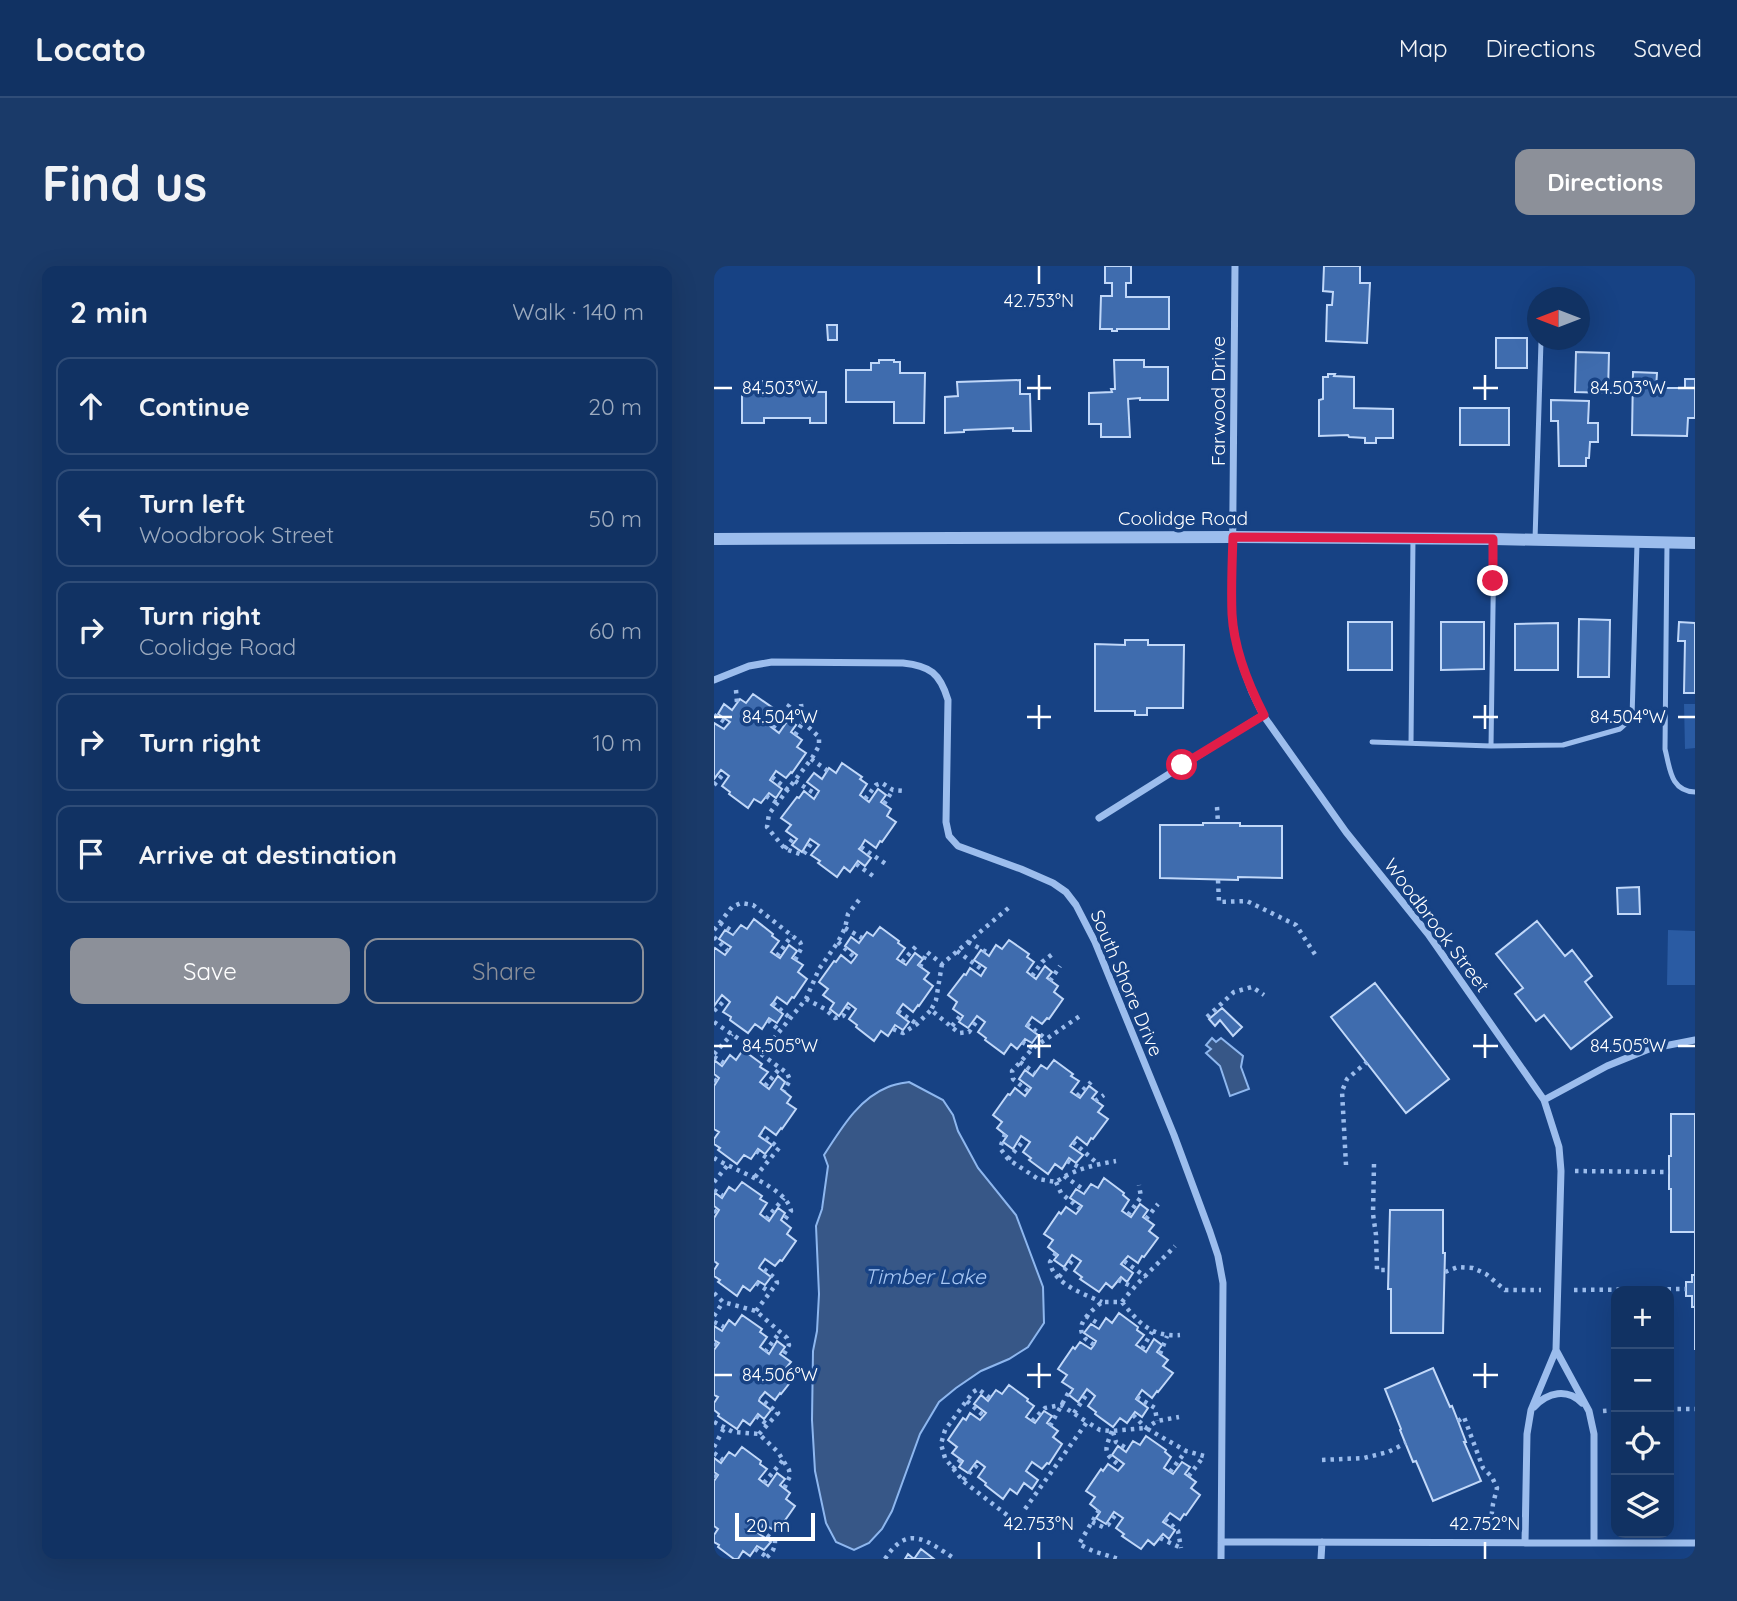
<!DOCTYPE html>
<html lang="en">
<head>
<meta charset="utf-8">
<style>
  :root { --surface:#113263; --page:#1a3a69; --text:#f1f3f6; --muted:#9caabe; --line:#304d78; --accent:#8c9099 }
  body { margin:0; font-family:Quicksand,sans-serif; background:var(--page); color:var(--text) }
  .controls { position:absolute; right:21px; bottom:21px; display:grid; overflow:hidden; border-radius:14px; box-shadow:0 7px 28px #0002 }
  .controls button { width:63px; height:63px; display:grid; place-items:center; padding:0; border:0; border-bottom:2px solid var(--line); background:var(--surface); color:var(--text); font:35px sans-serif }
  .compass { position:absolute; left:813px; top:21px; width:63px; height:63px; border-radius:50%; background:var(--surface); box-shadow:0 7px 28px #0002; rotate:270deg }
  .scale { position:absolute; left:21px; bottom:18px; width:80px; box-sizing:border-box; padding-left:7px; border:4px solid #fff; border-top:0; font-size:19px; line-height:24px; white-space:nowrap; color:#fff; -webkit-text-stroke:5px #174284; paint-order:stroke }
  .stop { position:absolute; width:21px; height:21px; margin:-16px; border:5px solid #e11d48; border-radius:50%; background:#fff }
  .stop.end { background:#e11d48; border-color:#fff; box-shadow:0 2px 7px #0008 }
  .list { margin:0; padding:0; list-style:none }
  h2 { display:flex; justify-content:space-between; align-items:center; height:91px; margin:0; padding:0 28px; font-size:30px }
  h2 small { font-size:23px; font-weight:400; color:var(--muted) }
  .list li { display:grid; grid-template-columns:46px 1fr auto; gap:21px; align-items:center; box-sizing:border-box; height:98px; margin:0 14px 14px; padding:0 14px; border:2px solid var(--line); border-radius:14px }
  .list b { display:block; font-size:26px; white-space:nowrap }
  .list p { margin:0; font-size:23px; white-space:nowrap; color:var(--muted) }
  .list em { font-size:23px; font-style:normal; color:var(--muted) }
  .actions { display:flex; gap:14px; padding:21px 28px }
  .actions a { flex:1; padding:16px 0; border:2px solid var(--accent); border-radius:14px; text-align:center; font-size:24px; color:var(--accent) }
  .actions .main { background:var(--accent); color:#fff }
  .icon { flex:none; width:38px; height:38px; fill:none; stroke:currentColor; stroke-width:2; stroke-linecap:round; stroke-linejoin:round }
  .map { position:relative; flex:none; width:981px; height:1293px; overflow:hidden; border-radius:14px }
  header { display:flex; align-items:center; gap:42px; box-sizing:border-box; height:98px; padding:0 35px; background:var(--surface); border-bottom:2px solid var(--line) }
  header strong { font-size:33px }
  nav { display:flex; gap:38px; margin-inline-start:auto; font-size:24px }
  .intro { display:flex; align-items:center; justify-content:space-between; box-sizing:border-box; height:168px; padding:0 42px }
  h1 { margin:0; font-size:49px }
  .button { padding:18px 32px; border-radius:14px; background:var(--accent); color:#fff; font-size:24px; font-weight:700 }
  main { display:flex; gap:42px; padding:0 42px }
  aside { flex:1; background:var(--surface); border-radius:14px; box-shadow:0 7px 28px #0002 }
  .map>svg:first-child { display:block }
  .green { fill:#2a5ba3 }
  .water { fill:#375787; stroke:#8eb7ef; stroke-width:2 }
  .building { fill:#3f6cae; stroke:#c1d8f9; stroke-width:2 }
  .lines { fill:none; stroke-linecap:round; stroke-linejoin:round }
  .path { stroke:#9cbded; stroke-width:4.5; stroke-dasharray:3.5 5; stroke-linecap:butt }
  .service { stroke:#9cbded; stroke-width:5 }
  .minor { stroke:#9cbded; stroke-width:7 }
  .tertiary { stroke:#9cbded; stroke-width:12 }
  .route { stroke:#e11d48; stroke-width:9 }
  .ticks { fill:none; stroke:#fff; stroke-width:2.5 }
  .labels { text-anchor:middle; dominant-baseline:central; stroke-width:7; stroke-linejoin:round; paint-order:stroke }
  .street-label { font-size:19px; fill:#fff; stroke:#174284 }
  .water-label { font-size:21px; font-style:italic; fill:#a7c7f4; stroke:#174284 }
  .ticks-label { font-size:18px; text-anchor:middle; fill:#fff; stroke:#174284; stroke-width:7; stroke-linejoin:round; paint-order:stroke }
</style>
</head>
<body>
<header>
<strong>Locato</strong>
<nav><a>Map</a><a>Directions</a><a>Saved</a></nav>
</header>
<div class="intro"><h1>Find us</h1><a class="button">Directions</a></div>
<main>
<aside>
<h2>2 min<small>Walk · 140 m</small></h2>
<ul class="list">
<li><svg class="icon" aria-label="ahead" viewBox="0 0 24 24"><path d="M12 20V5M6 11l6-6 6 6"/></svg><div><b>Continue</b></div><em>20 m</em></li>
<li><svg class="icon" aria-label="left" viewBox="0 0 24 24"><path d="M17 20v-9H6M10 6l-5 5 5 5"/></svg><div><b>Turn left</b><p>Woodbrook Street</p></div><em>50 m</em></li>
<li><svg class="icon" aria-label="right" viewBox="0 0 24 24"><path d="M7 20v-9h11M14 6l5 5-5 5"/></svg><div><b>Turn right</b><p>Coolidge Road</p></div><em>60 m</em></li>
<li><svg class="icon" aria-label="right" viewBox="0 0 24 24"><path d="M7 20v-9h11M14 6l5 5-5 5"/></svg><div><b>Turn right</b></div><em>10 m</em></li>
<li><svg class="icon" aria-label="arrive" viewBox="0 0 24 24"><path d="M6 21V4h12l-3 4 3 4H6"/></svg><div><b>Arrive at destination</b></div></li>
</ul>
<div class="actions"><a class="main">Save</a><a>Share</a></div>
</aside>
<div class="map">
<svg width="981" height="1293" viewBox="0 0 981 1293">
  <rect width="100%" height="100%" fill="#174284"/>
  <!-- green -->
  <path class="green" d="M970,438H981V482L971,483Z
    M954,664L981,665V719H953Z"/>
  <!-- water -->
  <path class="water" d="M498,772L502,776L507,772L529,790L527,801L535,823L516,830L506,800L492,787L497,783L492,779Z
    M195,816L229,834L239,849L244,865L264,902L302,949L329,1021L330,1057L314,1081L295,1093L267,1105L242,1122L225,1136L206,1168L178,1245L168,1263L155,1277L140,1284L122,1276L112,1257L101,1205L98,1154L99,1085L103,1065L105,1028L102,960L108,943L114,900L110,889C127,863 144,833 174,821C180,818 188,817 195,816Z"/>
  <!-- building -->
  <path class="building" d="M391,0H417V17H412V31H455V63H403V65H398V63H386L387,30H398V17H391Z
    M610,0H646V17H656L653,77L612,75L613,39H618L619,26L609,25Z
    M113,59H123V74H114Z
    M782,72H813V102H782Z
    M862,86L895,87L894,127L861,126Z
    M165,94H180V96H186V107H211L210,157H180V136H132V104H157V97H165Z
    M400,94H430V101H454V134H426V132L414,133L416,171H387V158H375V127L398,126L397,123H401Z
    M919,106L943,107L942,122H971V113H981V152H974L973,170L918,169Z
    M614,108H621L620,110L640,111V142L679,143V172H662V177H651V172L635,171L634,169L605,170V134L609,133V111H614Z
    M306,114V128H316L317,165H299V162L250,164V166L231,167V131L244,130L243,116Z
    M41,115H53V117L78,116V118H88V115H99V126H112V157H96V152H50V157H28V126H41Z
    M837,134L875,135L874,157H884V176H876L875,192H872V200H845L844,155H837Z
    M746,142H795V179H746Z
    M865,353L896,354L895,411H864Z
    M634,356H678V404H634Z
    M727,356H770V403L727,404Z
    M965,356L981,357V427H970L971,375H964Z
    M844,357V404H801V358Z
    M411,374H434V379H470L469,442H433V449H421V445H381V378L411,379Z
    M39,428L59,442L57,444L64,450L56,460L65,467L74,454L82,459L77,466L88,474L83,481L92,487L78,507L77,506L72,512L62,505L56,514L68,523L62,532L55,527L47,537L40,533L34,542L15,528L16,526L8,520L15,510L7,504L0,513V457L10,463L16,456L4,448L10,438L18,444L26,433L32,437Z
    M128,497L148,511L146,513L153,518L146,529L155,536L164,523L172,529L167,536L177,543L173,550L182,556L168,576L166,575L162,582L151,574L147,581L145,583L157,592L151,600L144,595L136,606L130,601L123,611L104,597L106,595L97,589L105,579L96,573L88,586L78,579L83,573L72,565L77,559L67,552L83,531L85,532L90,525L100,533L105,525L93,516L100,507L108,513L115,502L122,507Z
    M489,557H526V560H568V612L524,611V614L446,612V559H489Z
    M925,621L926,648H904L903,622Z
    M40,653L59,668L58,670L65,675L57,686L66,692L75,679L83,685L78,692L89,699L84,706L93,713L80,732L78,731L73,738L63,731L59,737L57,739L69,748L63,757L55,752L48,763L41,758L34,767L16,754L17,751L9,746L16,736L8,729L0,740V684L1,682L11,689L17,681L5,673L11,664L19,669L27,659L33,663Z
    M823,655L851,690L858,684L878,710L871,716L898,751L857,783L830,749L822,755L801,728L809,722L782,688Z
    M166,661L185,675L184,677L191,682L183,693L192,699L201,687L209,693L204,699L215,707L210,713L219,720L205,740L204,739L199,746L189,738L184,745L183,747L195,756L189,764L181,759L174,770L167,765L160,775L142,761L143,759L135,753L142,743L134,737L125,750L116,743L120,737L109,729L114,723L105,716L120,695L122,696L127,689L137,697L141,692L143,689L131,680L137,671L145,677L153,666L159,670Z
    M295,674L315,688L313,691L320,696L313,706L322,713L331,700L338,706L333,712L344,720L340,726L349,733L335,753L333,752L328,758L318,751L312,760L324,769L318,777L311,773L303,783L297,778L290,788L271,774L272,772L264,766L271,756L263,750L254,762L245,756L249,750L239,743L243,736L234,729L250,708L252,709L256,702L267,710L270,705L272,702L260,694L267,684L275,690L282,679L288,683Z
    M661,717L735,813L692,847L617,751Z
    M508,742L528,761L519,770L506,754L501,760L495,753Z
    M29,784L48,798L46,801L54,806L46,816L51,820L55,823L64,810L71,816L67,823L77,831L73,837L82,843L68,863L67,862L62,869L51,861L45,870L58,879L51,888L44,883L37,893L30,889L23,898L4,884L6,882L0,878V873L5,866L0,863V820L5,812L0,808V794L8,800L16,789L22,794Z
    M340,794L359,808L357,810L365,815L357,826L366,832L375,820L383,826L378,832L389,840L384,846L394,853L379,873L377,872L373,879L363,871L356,880L369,889L362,897L355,892L348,903L341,898L334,908L315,894L317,892L309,886L316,876L307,870L299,883L289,876L293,870L283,862L288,856L279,849L294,828L296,829L301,822L311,830L317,822L305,813L311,804L319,810L327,799L333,803Z
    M957,848H981V1084V1041H978V1030H972V1016H978V1009H981V966H957V923H955V890H957Z
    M390,912L410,927L409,929L415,934L408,945L417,951L426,938L434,944L429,951L440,959L435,965L444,972L430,991L428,990L424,997L414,990L407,998L419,1007L413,1016L407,1011L398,1022L392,1017L385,1026L366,1013L368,1011L360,1005L367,995L358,989L350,1001L340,994L344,989L334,981L339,974L330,968L345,946L347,948L352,941L362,948L366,943L368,940L356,932L362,923L370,928L377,918L384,922Z
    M28,916L48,930L46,933L53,937L46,948L55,955L64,942L71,947L67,954L77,962L73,968L82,975L68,995L66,994L61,1000L51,993L46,1000L45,1002L57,1011L51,1019L44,1015L36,1025L29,1020L23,1030L4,1016L6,1014L0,1010V1004L4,998L0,995V952L5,944L0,940V926L8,932L15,921L21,925Z
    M676,944H729V987H731L729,1067H677V1023H674Z
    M405,1047L424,1061L423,1064L430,1069L422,1079L428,1083L432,1086L440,1073L448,1079L443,1086L454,1094L449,1100L459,1107L444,1126L443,1125L438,1132L428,1124L422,1133L434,1142L428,1151L421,1146L413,1157L406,1152L399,1161L381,1148L382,1146L374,1140L381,1130L373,1123L364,1136L355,1129L359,1123L348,1116L353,1109L344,1103L359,1081L361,1083L366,1076L377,1083L380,1079L382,1075L370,1067L377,1058L385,1063L392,1052L398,1057Z
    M28,1049L48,1063L46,1066L53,1071L46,1081L55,1088L63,1075L71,1081L66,1088L77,1096L72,1102L82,1109L67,1128L66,1127L61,1134L51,1126L46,1132L45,1135L57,1144L50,1153L44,1148L36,1159L29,1154L23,1163L4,1150L5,1148L0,1144V1137L4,1131L0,1129V1084L5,1077L0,1074V1060L8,1065L15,1054L21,1059Z
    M719,1102L736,1141L738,1140L744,1155L752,1176H750L767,1215L719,1235L702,1195L699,1196L686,1164L687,1163L671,1123Z
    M295,1119L314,1133L313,1135L320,1140L312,1151L321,1157L330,1145L338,1150L333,1157L344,1165L339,1171L348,1178L335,1198L333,1197L328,1203L318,1196L312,1205L324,1214L318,1223L310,1217L303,1228L296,1223L289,1233L271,1219L272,1217L264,1211L271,1201L263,1195L254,1207L245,1201L249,1195L238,1187L243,1181L234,1174L249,1152L252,1154L256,1147L266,1154L272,1147L260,1138L267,1129L274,1135L282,1124L288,1128Z
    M432,1170L452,1184L451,1186L457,1191L450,1202L459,1208L468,1196L476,1201L471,1208L482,1216L477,1222L486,1229L472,1249L470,1248L466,1254L456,1247L449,1256L461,1264L455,1273L449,1268L440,1279L434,1274L427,1283L408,1270L410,1268L402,1262L409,1252L400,1246L392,1258L382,1252L386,1246L376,1238L381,1231L372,1225L387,1203L389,1205L394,1198L404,1205L410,1198L398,1189L404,1180L412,1186L419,1175L426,1179Z
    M28,1181L47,1195L46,1198L53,1203L45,1213L54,1220L63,1207L71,1213L66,1219L76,1227L72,1233L81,1240L67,1260L66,1259L61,1265L50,1258L44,1267L57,1276L50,1284L43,1280L36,1290L29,1285L24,1293H20L4,1281L5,1279L0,1276V1269L4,1263L0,1260V1215L4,1209L0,1206V1192L7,1197L15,1186L21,1190Z
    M207,1283L220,1293H191L194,1288L200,1293Z"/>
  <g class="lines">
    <!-- path -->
    <path class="path" d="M22,424L23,437
      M87,438L89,456L105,471V480L98,492L55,548L53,561L71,583L89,589L99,575
      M0,449L14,458
      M59,462L76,438
      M81,469L89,456
      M97,493L114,505
      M58,511L74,524
      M81,515L103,529
      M0,519L10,507
      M52,530L63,537
      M151,533L162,519L168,517L179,524L192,525
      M170,538L179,524
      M503,541L504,557
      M147,581L172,598
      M71,583L80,571
      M142,598L162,612
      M504,614L505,636L533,635L582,659L602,690
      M6,657L21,667
      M131,662L148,672
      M0,664L18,641L27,637L39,639L86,676L88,681L81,694
      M0,671L14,685
      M124,676L141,692
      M254,676L276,688
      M243,685L270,705
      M63,690L78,669
      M188,696L204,678
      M228,698L222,734L217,744L245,767L255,766L265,752
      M206,701L213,686L228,698L298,639
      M318,710L328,696L340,687
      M336,715L346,700
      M92,733L111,743L121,752L129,750L136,739
      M59,737L76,752
      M0,745L12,733
      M184,745L203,758
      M493,751L520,726L538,721L550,729
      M54,754L66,765
      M0,756L47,788L92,733L105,703L124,676L131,662L134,648L145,634
      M313,758L332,773
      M238,760L247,749
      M179,763L189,767L203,758L217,744
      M308,776L319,782
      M0,788L18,768
      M47,788L73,807L76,814L70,825
      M0,791L10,797
      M306,796L321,807
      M0,813L3,816
      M51,820L66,802
      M314,825L299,813L298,805L319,782L366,750
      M363,830L377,816
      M381,835L390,829
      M291,868L286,882L294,893L324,913L342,916C360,903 380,899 402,895
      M359,876L384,898
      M42,885L55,893
      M0,892C19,904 73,921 77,945L69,956
      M294,893L311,873
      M353,895L367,902
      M660,898L659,948L662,969L663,1004H674
      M632,899L628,825L633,813L653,796
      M861,905L955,906
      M350,910L372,925
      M41,911L65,882L47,868
      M0,916L13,900
      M342,916L347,927L366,943
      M0,924L9,930
      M0,944L3,947
      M414,949L427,931L425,919
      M52,953L70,932
      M432,953L444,938
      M342,987L336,996C339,1018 370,1028 388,1036
      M410,995L432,1011
      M0,996V995
      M731,1006L744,1001L759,1002L772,1008L791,1024H827
      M345,1011L361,991
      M404,1014L419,1021
      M42,1017L56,1026
      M860,1024L972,1023
      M0,1027L9,1036L42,1045L73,1072L75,1079L69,1090
      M408,1036C423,1016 443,999 461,980
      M42,1045L63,1017L62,1013L46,1000
      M0,1050L9,1036
      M372,1050L387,1059
      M0,1056L10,1061
      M0,1077L3,1080
      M380,1079C376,1076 372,1074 370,1071C360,1057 379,1044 388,1036H408C425,1057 437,1071 466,1069
      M428,1083L438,1066
      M51,1086L66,1066
      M446,1088L453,1070
      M423,1131L441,1142L443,1155
      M276,1132L264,1123L259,1126L231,1164L227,1178L231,1192L249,1215L302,1256
      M253,1135L270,1150
      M955,1143H981
      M889,1145L902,1144
      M360,1147L375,1125
      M419,1149L432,1162L443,1155L465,1151
      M42,1150L54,1159
      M318,1155L331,1142L347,1139L373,1156
      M744,1155L750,1151L769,1202L778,1211L783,1222L779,1238L776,1261
      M0,1156L19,1166L45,1168L64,1186L75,1204L76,1210L70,1223
      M336,1160L357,1122
      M398,1165C390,1186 389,1186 407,1201
      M399,1166L402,1176L414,1183
      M45,1168L64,1147L46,1132
      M0,1181L10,1162
      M0,1187L9,1194
      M608,1194L650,1192L674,1186L692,1177
      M239,1203L247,1193
      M456,1206L472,1185
      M0,1209L3,1211
      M249,1214L265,1197
      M50,1217L69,1194
      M311,1243L373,1156L386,1164L398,1165L432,1162L472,1185L490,1190L474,1211
      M385,1244L365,1278L379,1285L405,1293
      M451,1253L464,1265L467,1282
      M378,1256L389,1261L394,1259L402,1248
      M46,1264L61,1275C61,1284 57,1288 50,1293
      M446,1272L467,1282
      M41,1283L53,1291
      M171,1293C194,1257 213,1275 241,1293"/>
    <!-- service -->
    <path class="service" d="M821,274L827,75
      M953,277L951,483C956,502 956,525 981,526
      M658,476L777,480L849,479L906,463L918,452L923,277
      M697,477L699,272
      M777,480L780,273"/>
    <!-- minor -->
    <path class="minor" d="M521,0L518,350L522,377L529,402L538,426L549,449L632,566L714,668L830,834L845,881L847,905L842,1084L817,1144L813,1168L811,1277
      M0,414L35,400L58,396L189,397C216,400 226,407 234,434L232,556L235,570L244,580L307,603L339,617L352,626L362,639L381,676L460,869L496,966L504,990L509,1017L507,1293
      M385,552L549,449
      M830,834L893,800L935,783L981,774
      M842,1084L875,1145L880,1168V1277
      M820,1141C834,1126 853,1122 868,1137
      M507,1276L981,1277
      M607,1293L608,1276"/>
    <!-- tertiary -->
    <path class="tertiary" d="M0,273L519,271L780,273L981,277"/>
  </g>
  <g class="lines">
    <!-- route -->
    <path class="route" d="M468,499L550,449C534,418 520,384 518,348C517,323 518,296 519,271L779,273V315"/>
  </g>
  <!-- ticks -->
  <path class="ticks" d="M325,0V18M325,109V134M771,109V134M0,122H18M313,122H337M759,122H784M964,122H981M325,439V463M771,439V463M0,451H18M313,451H337M759,451H784M964,451H981M325,768V792M771,768V792M0,780H18M313,780H337M759,780H784M964,780H981M325,1097V1122M771,1097V1122M0,1109H18M313,1109H337M759,1109H784M325,1276V1293M771,1276V1293"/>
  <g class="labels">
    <!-- street labels -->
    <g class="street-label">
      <text transform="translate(504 135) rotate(-90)">Farwood Drive</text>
      <text x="469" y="252">Coolidge Road</text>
      <text transform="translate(723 659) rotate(53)">Woodbrook Street</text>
      <text transform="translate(413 717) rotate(67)">South Shore Drive</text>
    </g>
    <!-- water labels -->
    <g class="water-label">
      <text x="211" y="1010">Timber Lake</text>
    </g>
  </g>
  <g class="ticks-label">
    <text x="325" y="41">42.753°N</text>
    <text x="914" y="128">84.503°W</text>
    <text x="66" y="128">84.503°W</text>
    <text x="914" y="457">84.504°W</text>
    <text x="66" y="457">84.504°W</text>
    <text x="914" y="786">84.505°W</text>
    <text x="66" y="786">84.505°W</text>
    <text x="66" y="1115">84.506°W</text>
    <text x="325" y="1264">42.753°N</text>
    <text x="771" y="1264">42.752°N</text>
  </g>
</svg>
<div class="controls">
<button>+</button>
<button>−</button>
<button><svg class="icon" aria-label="locate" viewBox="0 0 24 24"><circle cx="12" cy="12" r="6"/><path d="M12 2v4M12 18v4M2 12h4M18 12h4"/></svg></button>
<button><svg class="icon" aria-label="layers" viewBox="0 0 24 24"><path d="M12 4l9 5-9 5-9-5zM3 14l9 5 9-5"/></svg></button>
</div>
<svg class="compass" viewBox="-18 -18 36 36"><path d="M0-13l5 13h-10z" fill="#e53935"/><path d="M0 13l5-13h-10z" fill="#9caabe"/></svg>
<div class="scale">20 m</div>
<div class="stop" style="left:468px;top:499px"></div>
<div class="stop end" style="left:779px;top:315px"></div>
</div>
</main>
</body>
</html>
